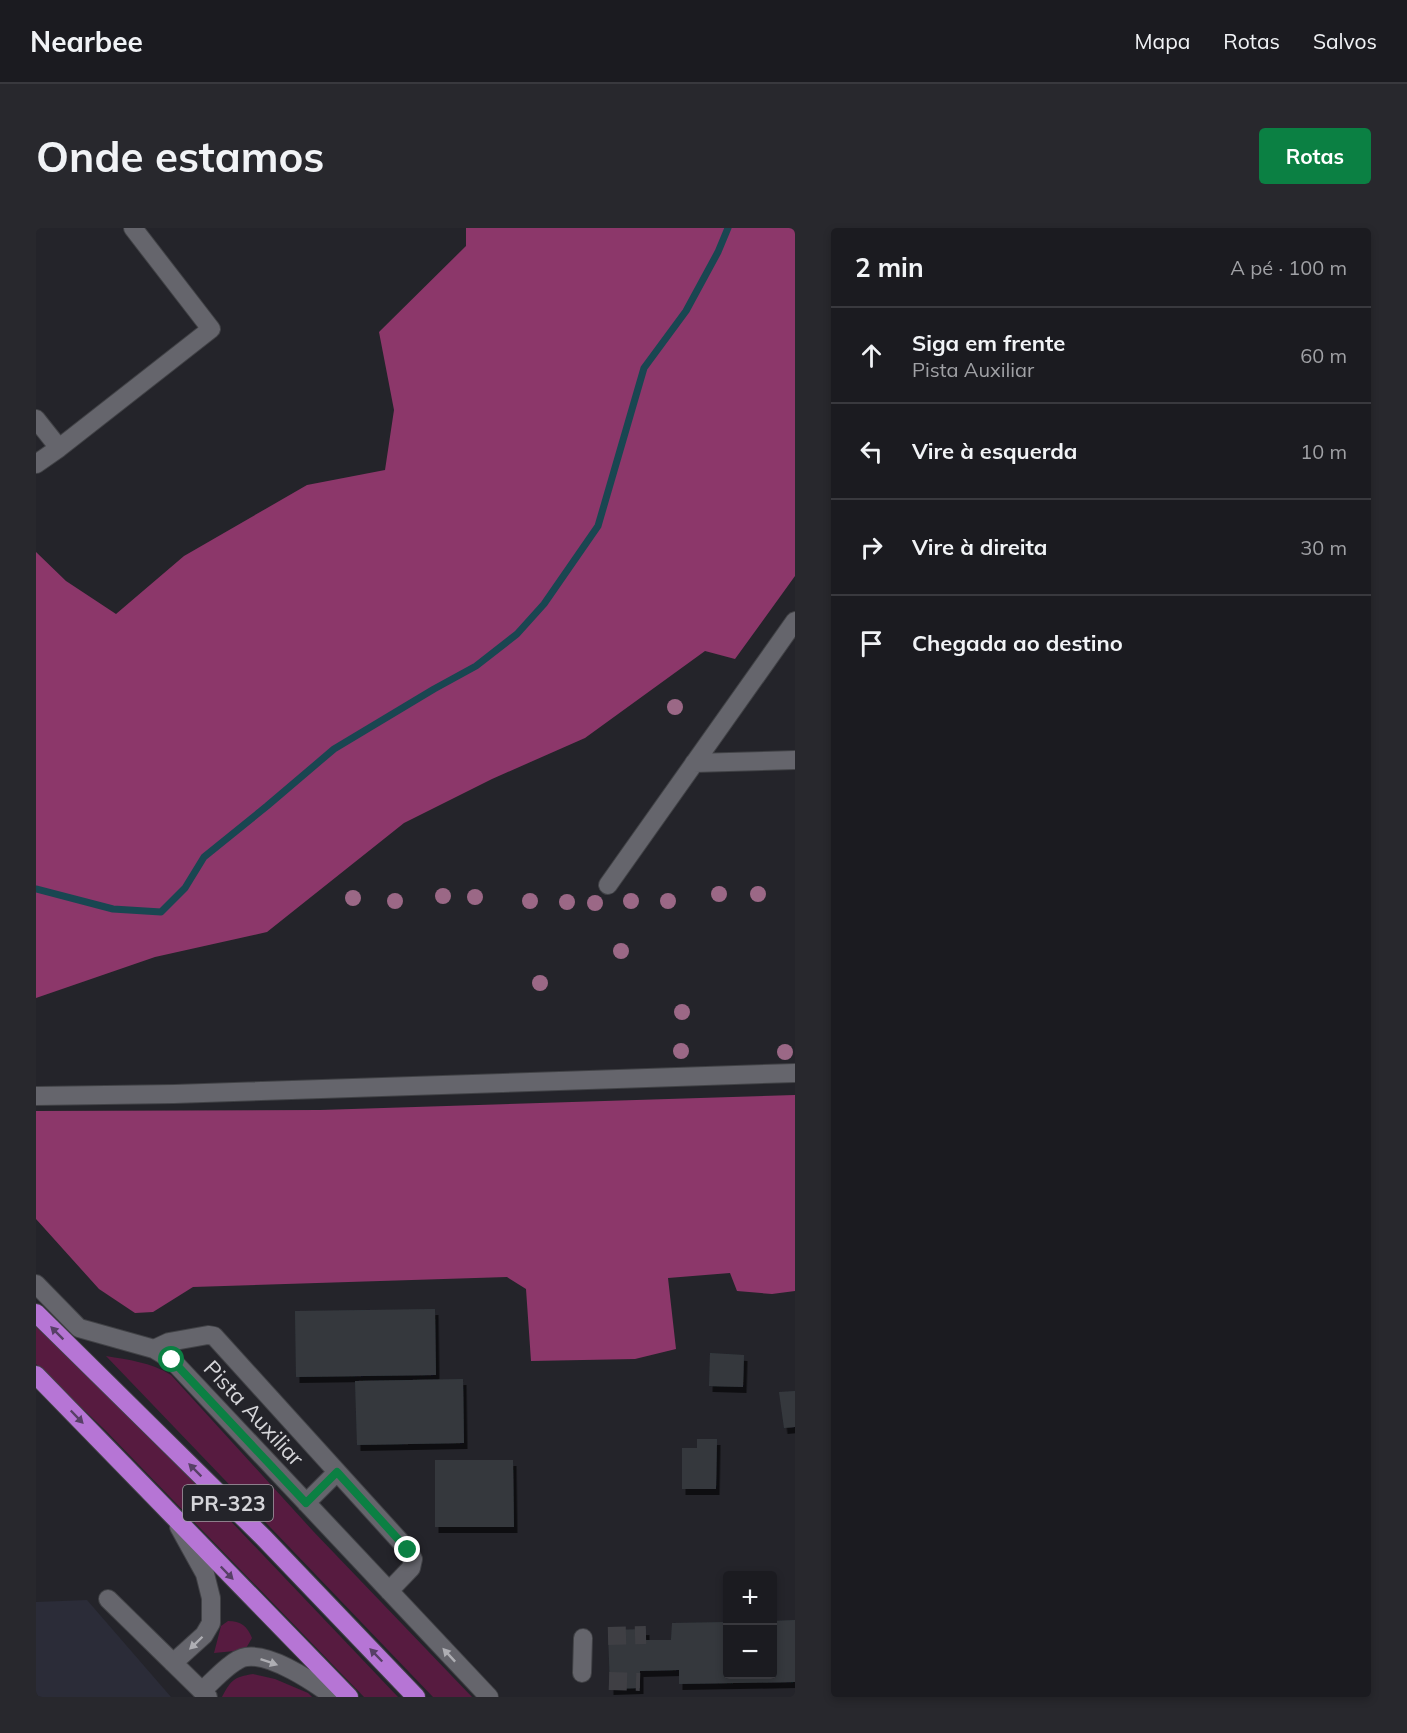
<!DOCTYPE html>
<html lang="pt">
<head>
<meta charset="utf-8">
<style>
  :root { --surface:#1b1b20; --page:#28282d; --text:#f1f3f6; --muted:#a0a1a5; --line:#39393e; --accent:#0b8043 }
  body { margin:0; font-family:Mulish,sans-serif; background:var(--page); color:var(--text) }
  .controls { position:absolute; right:18px; bottom:18px; display:grid; overflow:hidden; border-radius:6px; box-shadow:0 3px 9px #0003 }
  .controls button { width:54px; height:54px; display:grid; place-items:center; padding:0; border:0; border-bottom:2px solid var(--line); background:var(--surface); color:var(--text); font:30px sans-serif }
  .stop { position:absolute; width:18px; height:18px; margin:-14px; border:4px solid #0b8043; border-radius:50%; background:#fff }
  .stop.end { background:#0b8043; border-color:#fff; box-shadow:0 2px 6px #0008 }
  .list { margin:0; padding:0; list-style:none }
  h2 { display:flex; justify-content:space-between; align-items:center; height:78px; margin:0; padding:0 24px; font-size:26px }
  h2 small { font-size:20px; font-weight:400; color:var(--muted) }
  .list li { display:grid; grid-template-columns:39px 1fr auto; gap:18px; align-items:center; box-sizing:border-box; height:96px; padding:0 24px; border-top:2px solid var(--line) }
  .list b { display:block; font-size:22px; white-space:nowrap }
  .list p { margin:0; font-size:20px; white-space:nowrap; color:var(--muted) }
  .list em { font-size:20px; font-style:normal; color:var(--muted) }
  .icon { flex:none; width:33px; height:33px; fill:none; stroke:currentColor; stroke-width:2; stroke-linecap:round; stroke-linejoin:round }
  .map { position:relative; flex:none; width:759px; height:1469px; overflow:hidden; border-radius:6px }
  header { display:flex; align-items:center; gap:36px; box-sizing:border-box; height:84px; padding:0 30px; background:var(--surface); border-bottom:2px solid var(--line) }
  header strong { font-size:28px }
  nav { display:flex; gap:33px; margin-inline-start:auto; font-size:21px }
  .intro { display:flex; align-items:center; justify-content:space-between; box-sizing:border-box; height:144px; padding:0 36px }
  h1 { margin:0; font-size:42px }
  .button { padding:15px 27px; border-radius:6px; background:var(--accent); color:#fff; font-size:21px; font-weight:700 }
  main { display:flex; gap:36px; padding:0 36px }
  aside { flex:1; background:var(--surface); border-radius:6px; box-shadow:0 3px 9px #0003 }
  .map>svg:first-child { display:block }
  .built { fill:#2b2c38 }
  .green { fill:#571b40 }
  .forest { fill:#8c376a }
  .lines { fill:none; stroke-linecap:round; stroke-linejoin:round }
  .stream { stroke:#194651; stroke-width:7 }
  .building { fill:#34393e; filter:url(#shadow) }
  .minor-tunnel { stroke:#3f3f44; stroke-width:18; stroke-dasharray:18 9; stroke-linecap:butt }
  .minor-casing { stroke:#414246; stroke-width:20 }
  .highway-casing { stroke:#414246; stroke-width:20 }
  .minor { stroke:#65656c; stroke-width:18 }
  .highway { stroke:#b675d5; stroke-width:18 }
  .tree { fill:#9b6886 }
  .oneway { fill:#574066 }
  .oneway2 { fill:#aeaeb3 }
  .route { stroke:#0b8043; stroke-width:8 }
  .labels { text-anchor:middle; dominant-baseline:central; stroke-width:4.5; stroke-linejoin:round; paint-order:stroke }
  .shield { fill:#24242a; stroke:#a0a0a4; stroke-width:1.5 }
  .shield-label { font-size:21px; font-weight:bold; fill:#d5d5d9 }
  .street-label { font-size:22px; fill:#d5d5d9; stroke:#24242a }
</style>
</head>
<body>
<header>
<strong>Nearbee</strong>
<nav><a>Mapa</a><a>Rotas</a><a>Salvos</a></nav>
</header>
<div class="intro"><h1>Onde estamos</h1><a class="button">Rotas</a></div>
<main>
<div class="map">
<svg width="759" height="1469" viewBox="0 0 759 1469">
  <defs>
    <filter id="shadow"><feDropShadow dx="3.5" dy="6" stdDeviation="0" flood-color="#0009"/></filter>
  </defs>
  <rect width="100%" height="100%" fill="#24242a"/>
  <!-- built -->
  <path class="built" d="M51,1372L135,1469H0V1374Z"/>
  <!-- green -->
  <path class="green" d="M0,1099L89,1182L362,1469H328L69,1202L0,1136Z
    M70,1128C93,1132 114,1134 135,1147L277,1303L436,1469H397Z
    M192,1393C205,1393 211,1398 216,1410L209,1422L178,1425L185,1398Z
    M217,1446L239,1451L272,1465L276,1469H186C195,1452 198,1449 217,1446Z"/>
  <!-- forest -->
  <path class="forest" d="M430,0H759V348L699,431L669,423L549,510L456,551L368,595L231,704L119,729L0,770V324L30,353L80,386L148,328L271,257L349,242L358,182L343,104L430,18Z
    M759,867V1063L736,1066L701,1063L694,1045L632,1050L640,1121L599,1131L495,1133L490,1061L471,1049L157,1059L117,1084L99,1085L63,1061L0,991V883L284,882Z"/>
  <g class="lines">
    <!-- stream -->
    <path class="stream" d="M0,661L77,681L125,684L149,660L168,629L231,578L298,521L398,461L440,438L481,406L508,376L562,298L608,140L650,83L682,24L692,0"/>
  </g>
  <!-- building -->
  <path class="building" d="M399,1081L400,1147L260,1149L259,1083Z
    M674,1125L708,1127L707,1159L673,1158Z
    M427,1151L428,1215L321,1217L319,1153Z
    M759,1163V1199L748,1200L743,1164Z
    M661,1211H681L680,1261H646V1220H661Z
    M399,1232H477L478,1299H399Z
    M759,1392V1454L643,1456V1442L604,1443V1460L574,1461L572,1402L610,1401V1412H635L636,1395L692,1394V1446H736V1393Z"/>
  <g class="lines">
    <!-- minor-tunnel -->
    <path class="minor-tunnel" d="M572,1408L610,1407
      M573,1453L604,1454"/>
    <!-- minor casing -->
    <g class="minor-casing">
      <path id="minor" d="M0,191L23,220
        M0,236L23,220L175,101L97,0
        M658,535L759,532
        M572,657L759,393
        M0,868L138,866L759,845
        M0,1056L43,1100L118,1121L136,1132L453,1469
        M118,1121L133,1114L172,1107L178,1108L372,1322L377,1331L375,1340L353,1363
        M270,1275L301,1244
        M72,1371L172,1469
        M137,1435L168,1407L175,1395V1370L169,1346L143,1299
        M546,1445L547,1410
        M166,1463C177,1453 196,1431 210,1429C235,1425 279,1455 298,1469"/>
    </g>
    <!-- highway casing -->
    <g class="highway-casing">
      <path id="highway" d="M0,1085L228,1310L380,1469
        M0,1147L313,1469"/>
    </g>
    <!-- minor -->
    <use href="#minor" class="minor"/>
    <!-- highway -->
    <use href="#highway" class="highway"/>
  </g>
  <!-- trees -->
  <g class="tree">
    <circle cx="639" cy="479" r="8"/>
    <circle cx="683" cy="666" r="8"/>
    <circle cx="722" cy="666" r="8"/>
    <circle cx="407" cy="668" r="8"/>
    <circle cx="439" cy="669" r="8"/>
    <circle cx="317" cy="670" r="8"/>
    <circle cx="359" cy="673" r="8"/>
    <circle cx="494" cy="673" r="8"/>
    <circle cx="595" cy="673" r="8"/>
    <circle cx="632" cy="673" r="8"/>
    <circle cx="531" cy="674" r="8"/>
    <circle cx="559" cy="675" r="8"/>
    <circle cx="585" cy="723" r="8"/>
    <circle cx="504" cy="755" r="8"/>
    <circle cx="646" cy="784" r="8"/>
    <circle cx="645" cy="823" r="8"/>
    <circle cx="749" cy="824" r="8"/>
  </g>
  <!-- one-way arrows -->
  <defs><path id="oneway-solid" d="M-6-.8H1V-3.2L6.5 0L1 3.2V.8H-6Z" transform="scale(1.5)"/></defs>
  <g class="oneway">
    <use href="#oneway-solid" transform="translate(21 1105) rotate(-135)"/>
    <use href="#oneway-solid" transform="translate(41 1189) rotate(46)"/>
    <use href="#oneway-solid" transform="translate(159 1242) rotate(-135)"/>
    <use href="#oneway-solid" transform="translate(191 1345) rotate(46)"/>
    <use href="#oneway-solid" transform="translate(340 1427) rotate(-134)"/>
  </g>
  <g class="oneway2">
    <use href="#oneway-solid" transform="translate(160 1415) rotate(136)"/>
    <use href="#oneway-solid" transform="translate(413 1427) rotate(-133)"/>
    <use href="#oneway-solid" transform="translate(233 1434) rotate(19)"/>
  </g>
  <g class="lines">
    <!-- route -->
    <path class="route" d="M136,1132L270,1275L301,1244L372,1322"/>
  </g>
  <g class="labels">
    <!-- shield labels -->
    <rect class="shield" x="147" y="1257" width="90" height="36" rx="4.5"/>
    <g class="shield-label">
      <text x="192" y="1275">PR-323</text>
    </g>
    <!-- street labels -->
    <g class="street-label">
      <text transform="translate(218 1185) rotate(47)">Pista Auxiliar</text>
    </g>
  </g>
</svg>
<div class="controls">
<button>+</button>
<button>−</button>
</div>
<div class="stop" style="left:136px;top:1132px"></div>
<div class="stop end" style="left:372px;top:1322px"></div>
</div>
<aside>
<h2>2 min<small>A pé · 100 m</small></h2>
<ul class="list">
<li><svg class="icon" aria-label="ahead" viewBox="0 0 24 24"><path d="M12 20V5M6 11l6-6 6 6"/></svg><div><b>Siga em frente</b><p>Pista Auxiliar</p></div><em>60 m</em></li>
<li><svg class="icon" aria-label="left" viewBox="0 0 24 24"><path d="M17 20v-9H6M10 6l-5 5 5 5"/></svg><div><b>Vire à esquerda</b></div><em>10 m</em></li>
<li><svg class="icon" aria-label="right" viewBox="0 0 24 24"><path d="M7 20v-9h11M14 6l5 5-5 5"/></svg><div><b>Vire à direita</b></div><em>30 m</em></li>
<li><svg class="icon" aria-label="arrive" viewBox="0 0 24 24"><path d="M6 21V4h12l-3 4 3 4H6"/></svg><div><b>Chegada ao destino</b></div></li>
</ul>
</aside>
</main>
</body>
</html>
